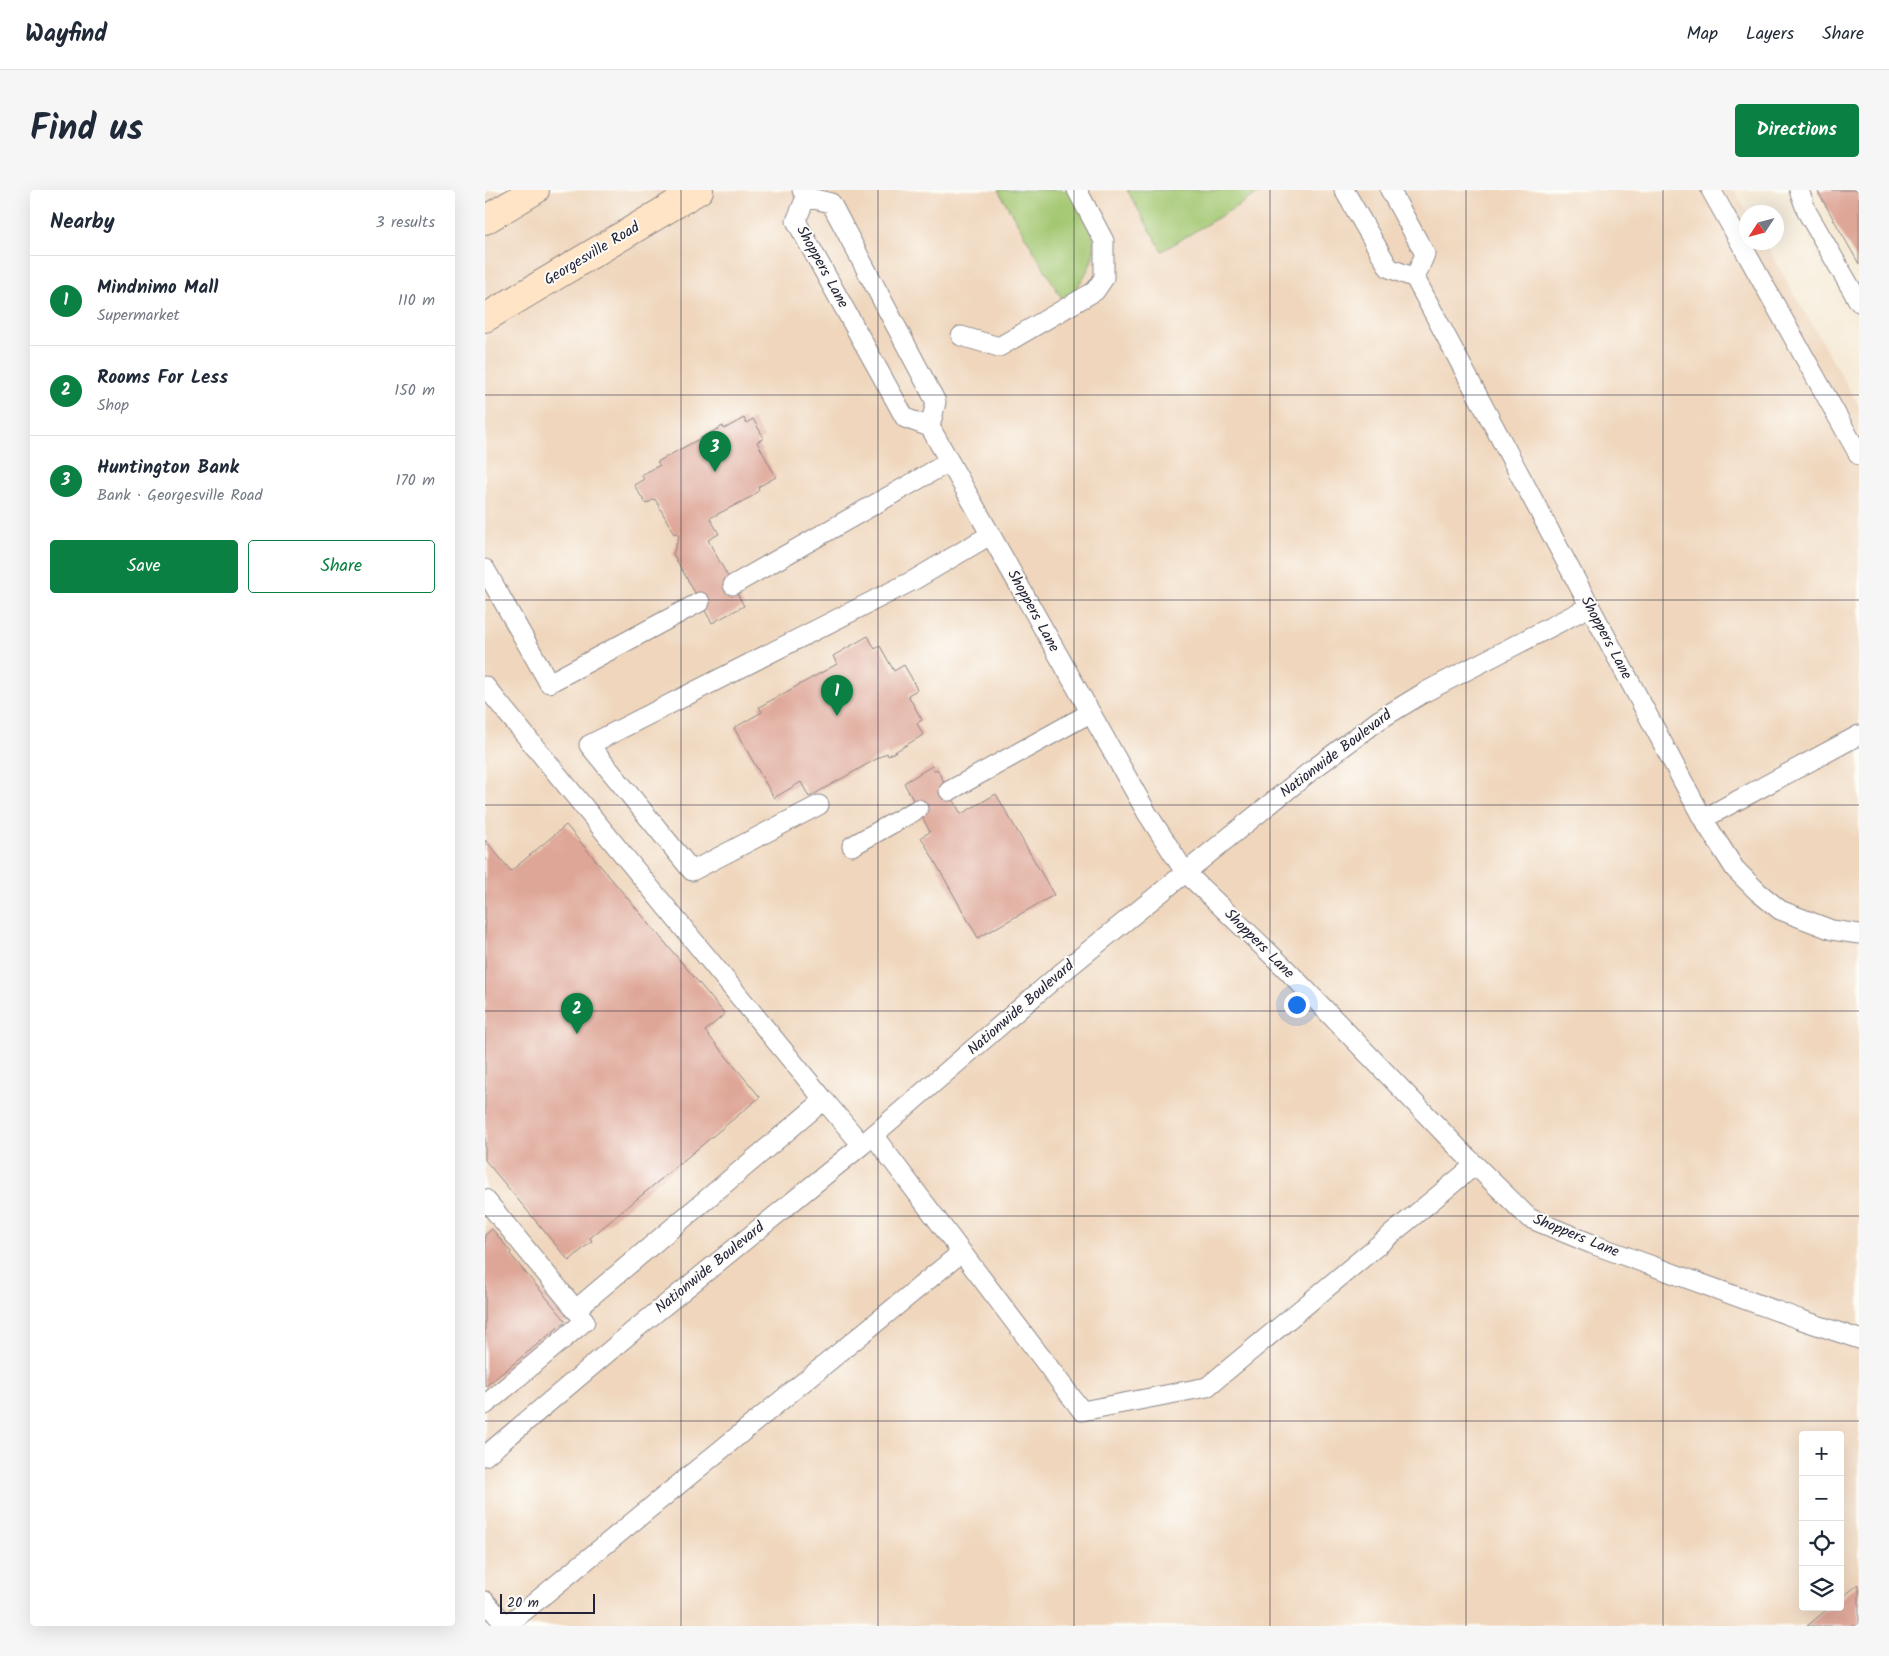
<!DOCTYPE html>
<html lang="en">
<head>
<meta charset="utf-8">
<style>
  :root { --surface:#fff; --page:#f6f6f7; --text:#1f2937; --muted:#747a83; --line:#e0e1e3; --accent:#0b8043 }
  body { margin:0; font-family:Kalam,sans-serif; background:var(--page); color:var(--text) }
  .controls { position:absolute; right:15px; bottom:15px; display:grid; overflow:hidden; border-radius:5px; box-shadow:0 5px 20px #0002 }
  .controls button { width:45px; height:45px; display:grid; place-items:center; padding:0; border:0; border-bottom:1px solid var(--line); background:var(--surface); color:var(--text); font:25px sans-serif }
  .compass { position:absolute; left:1254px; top:15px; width:45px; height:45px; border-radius:50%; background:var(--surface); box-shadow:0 5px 20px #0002; rotate:234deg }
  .scale { position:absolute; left:15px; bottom:12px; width:95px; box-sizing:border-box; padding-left:5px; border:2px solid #22223b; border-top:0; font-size:14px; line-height:18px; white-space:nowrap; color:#22223b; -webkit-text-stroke:4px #fdfcf7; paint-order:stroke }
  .you { position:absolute; left:811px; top:814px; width:18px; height:18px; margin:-12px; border:4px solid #fff; border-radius:50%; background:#1a73e8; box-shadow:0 0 0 8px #1a73e833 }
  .badge { display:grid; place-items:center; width:32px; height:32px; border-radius:50%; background:var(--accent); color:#fff; font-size:16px; font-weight:700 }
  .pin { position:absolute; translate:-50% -41px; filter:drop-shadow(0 1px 2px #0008) }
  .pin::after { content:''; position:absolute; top:26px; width:18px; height:15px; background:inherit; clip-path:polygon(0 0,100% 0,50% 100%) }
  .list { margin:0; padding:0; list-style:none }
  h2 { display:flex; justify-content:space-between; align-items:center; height:65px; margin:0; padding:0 20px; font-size:21px }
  h2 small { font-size:16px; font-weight:400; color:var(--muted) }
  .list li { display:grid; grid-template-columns:32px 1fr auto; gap:15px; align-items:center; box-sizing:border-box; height:90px; padding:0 20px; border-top:1px solid var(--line) }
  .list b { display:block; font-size:19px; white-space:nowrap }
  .list p { margin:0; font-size:16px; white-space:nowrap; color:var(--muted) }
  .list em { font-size:16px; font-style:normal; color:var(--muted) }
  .actions { display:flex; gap:10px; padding:15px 20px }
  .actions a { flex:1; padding:11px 0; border:1px solid var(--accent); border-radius:5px; text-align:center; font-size:18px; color:var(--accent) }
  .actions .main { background:var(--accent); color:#fff }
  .icon { flex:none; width:28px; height:28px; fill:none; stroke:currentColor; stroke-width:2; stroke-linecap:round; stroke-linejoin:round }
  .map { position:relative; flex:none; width:1374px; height:1436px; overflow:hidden; border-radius:5px }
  header { display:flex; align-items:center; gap:30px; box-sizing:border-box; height:70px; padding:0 25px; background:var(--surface); border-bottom:1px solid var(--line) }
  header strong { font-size:24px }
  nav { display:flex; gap:28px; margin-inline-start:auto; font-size:18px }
  .intro { display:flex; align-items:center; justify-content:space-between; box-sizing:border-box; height:120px; padding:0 30px }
  h1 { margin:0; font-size:35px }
  .button { padding:12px 22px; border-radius:5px; background:var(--accent); color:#fff; font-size:18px; font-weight:700 }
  main { display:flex; gap:30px; padding:0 30px }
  aside { flex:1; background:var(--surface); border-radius:5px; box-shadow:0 5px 20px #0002 }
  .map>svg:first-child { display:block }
  .built { fill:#efd6bc; fill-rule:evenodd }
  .green { fill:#a3c771; stroke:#627456 }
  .building { fill:#dea697 }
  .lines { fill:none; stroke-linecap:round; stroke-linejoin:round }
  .service-casing { stroke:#8c8688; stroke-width:21 }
  .secondary-casing { stroke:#8c8688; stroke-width:30 }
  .service { stroke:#fff; stroke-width:19 }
  .secondary { stroke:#ffe4c6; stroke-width:28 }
  .grid { fill:none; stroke:#22223b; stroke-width:1; stroke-opacity:0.55 }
  .labels { text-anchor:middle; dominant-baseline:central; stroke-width:4; stroke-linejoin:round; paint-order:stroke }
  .street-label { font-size:15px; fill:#22223b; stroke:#fdfcf7 }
</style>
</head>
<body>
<header>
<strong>Wayfind</strong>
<nav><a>Map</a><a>Layers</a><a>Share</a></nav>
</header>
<div class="intro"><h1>Find us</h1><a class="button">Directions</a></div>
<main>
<aside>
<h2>Nearby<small>3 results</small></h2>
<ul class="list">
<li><span class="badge">1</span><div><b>Mindnimo Mall</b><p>Supermarket</p></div><em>110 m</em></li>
<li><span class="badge">2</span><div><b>Rooms For Less</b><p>Shop</p></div><em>150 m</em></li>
<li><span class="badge">3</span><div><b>Huntington Bank</b><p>Bank · Georgesville Road</p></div><em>170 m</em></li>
</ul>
<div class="actions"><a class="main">Save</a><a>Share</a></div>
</aside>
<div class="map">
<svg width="1374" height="1436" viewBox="0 0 1374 1436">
  <rect width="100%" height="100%" fill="#fdfcf7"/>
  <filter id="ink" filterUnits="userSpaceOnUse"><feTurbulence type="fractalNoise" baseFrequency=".02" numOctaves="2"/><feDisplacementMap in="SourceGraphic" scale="10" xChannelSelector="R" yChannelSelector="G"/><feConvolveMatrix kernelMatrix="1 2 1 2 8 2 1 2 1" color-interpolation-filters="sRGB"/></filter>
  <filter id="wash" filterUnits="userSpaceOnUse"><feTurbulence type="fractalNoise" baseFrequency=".0096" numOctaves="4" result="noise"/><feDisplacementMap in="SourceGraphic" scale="20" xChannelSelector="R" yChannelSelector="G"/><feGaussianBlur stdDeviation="1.12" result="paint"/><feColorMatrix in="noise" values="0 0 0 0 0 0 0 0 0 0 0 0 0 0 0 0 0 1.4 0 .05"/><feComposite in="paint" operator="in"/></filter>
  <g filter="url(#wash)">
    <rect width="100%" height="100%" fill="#f5e9d4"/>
    <!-- built -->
    <path class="built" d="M0,0H1249L1262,22V52L1280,53L1374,216V1436H0ZM1318,1245H1355V1417H1318Z"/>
    <!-- green -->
    <path class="green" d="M513,0H586C592,11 608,40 609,50C612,72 594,97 579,112Z
      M642,0H779L677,61Z"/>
    <g id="blocks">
      <!-- building -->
      <path class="building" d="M1332,0H1374V74Z
        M259,228L261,233L268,229L279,248L272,252L291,287L273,297L274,300L268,306L225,328L234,344L223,350L259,416L227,433L188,364L194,346L191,343L189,344L170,309L161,314L149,295L159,289L156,285L175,275L172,272L238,236L239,239Z
        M383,446L390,459L395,456L409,481L419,475L426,487L432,500L423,505L437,530L432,533L438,545L403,566L402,563L324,607L316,592L289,608L249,538L277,522L274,517L352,474L348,466Z
        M447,576L449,581L452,579L476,624L511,604L569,705L493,748L436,647L445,642L419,593Z
        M81,635L240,824L220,841L275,907L105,1048L107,1051L84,1071L0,970V650L26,681Z
        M7,1039L26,1062L25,1064L81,1131L0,1197V1045Z
        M1374,1394V1436H1322L1345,1417H1355V1409Z"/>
    </g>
  </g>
  <g filter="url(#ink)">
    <use href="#blocks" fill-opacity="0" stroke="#8c8688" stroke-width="1"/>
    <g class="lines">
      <!-- service casing -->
      <g class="service-casing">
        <path id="service" d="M317,0L321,7L346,13L451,212L445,237
          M859,0L904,78L930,88L1218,629L1250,679L1273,702L1295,720L1347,740L1374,744
          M905,0L940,64L930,88
          M1226,0L1374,265
          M1314,0L1322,22L1374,112
          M321,7L311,31L420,228L445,237L662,623L700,682L799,777L980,965L1044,1028L1107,1054L1314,1129L1374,1149
          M476,146L514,157L610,101L619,88V51L592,0
          M0,379L64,493L215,412
          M248,395L464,272
          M0,496L339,910
          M464,601L605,523
          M334,615L207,681L104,555L429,390L505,345
          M1218,629L1374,545
          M367,656L433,619
          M388,945L597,1221L722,1197L990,975
          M0,1009L100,1131L0,1215
          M90,1120L339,910L377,955
          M0,1266L147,1142L377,955L569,789L827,580L894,530L940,502L1104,417
          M0,1411L21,1436L477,1062"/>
      </g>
      <!-- secondary casing -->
      <g class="secondary-casing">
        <path id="secondary" d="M0,30L50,0
          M0,128L214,0"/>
      </g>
      <!-- service -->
      <use href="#service" class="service"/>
      <!-- secondary -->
      <use href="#secondary" class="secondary"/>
    </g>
  </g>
  <!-- grid -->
  <path class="grid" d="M196,0V1436M393,0V1436M589,0V1436M785,0V1436M981,0V1436M1178,0V1436M0,205H1374M0,410H1374M0,615H1374M0,821H1374M0,1026H1374M0,1231H1374"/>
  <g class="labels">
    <!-- street labels -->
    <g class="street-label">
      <text transform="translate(107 64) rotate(-31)">Georgesville Road</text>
      <text transform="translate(337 77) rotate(61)">Shoppers Lane</text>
      <text transform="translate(548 421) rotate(61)">Shoppers Lane</text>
      <text transform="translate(1121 448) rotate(62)">Shoppers Lane</text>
      <text transform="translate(851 564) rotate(-37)">Nationwide Boulevard</text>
      <text transform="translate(774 754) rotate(45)">Shoppers Lane</text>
      <text transform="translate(536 818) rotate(-41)">Nationwide Boulevard</text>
      <text transform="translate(1091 1046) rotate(22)">Shoppers Lane</text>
      <text transform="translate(225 1078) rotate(-39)">Nationwide Boulevard</text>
    </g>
  </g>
</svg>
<div class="controls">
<button>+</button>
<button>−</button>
<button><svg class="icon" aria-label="locate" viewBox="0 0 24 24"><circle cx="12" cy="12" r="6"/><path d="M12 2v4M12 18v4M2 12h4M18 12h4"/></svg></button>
<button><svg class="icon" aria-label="layers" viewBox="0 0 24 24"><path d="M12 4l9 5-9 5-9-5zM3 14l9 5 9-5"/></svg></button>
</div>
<svg class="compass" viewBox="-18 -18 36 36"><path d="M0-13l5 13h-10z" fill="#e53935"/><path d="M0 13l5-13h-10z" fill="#747a83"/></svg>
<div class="scale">20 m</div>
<div class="you"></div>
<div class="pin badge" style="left:352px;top:526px">1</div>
<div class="pin badge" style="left:92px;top:844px">2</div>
<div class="pin badge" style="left:230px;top:282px">3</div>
</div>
</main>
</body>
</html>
